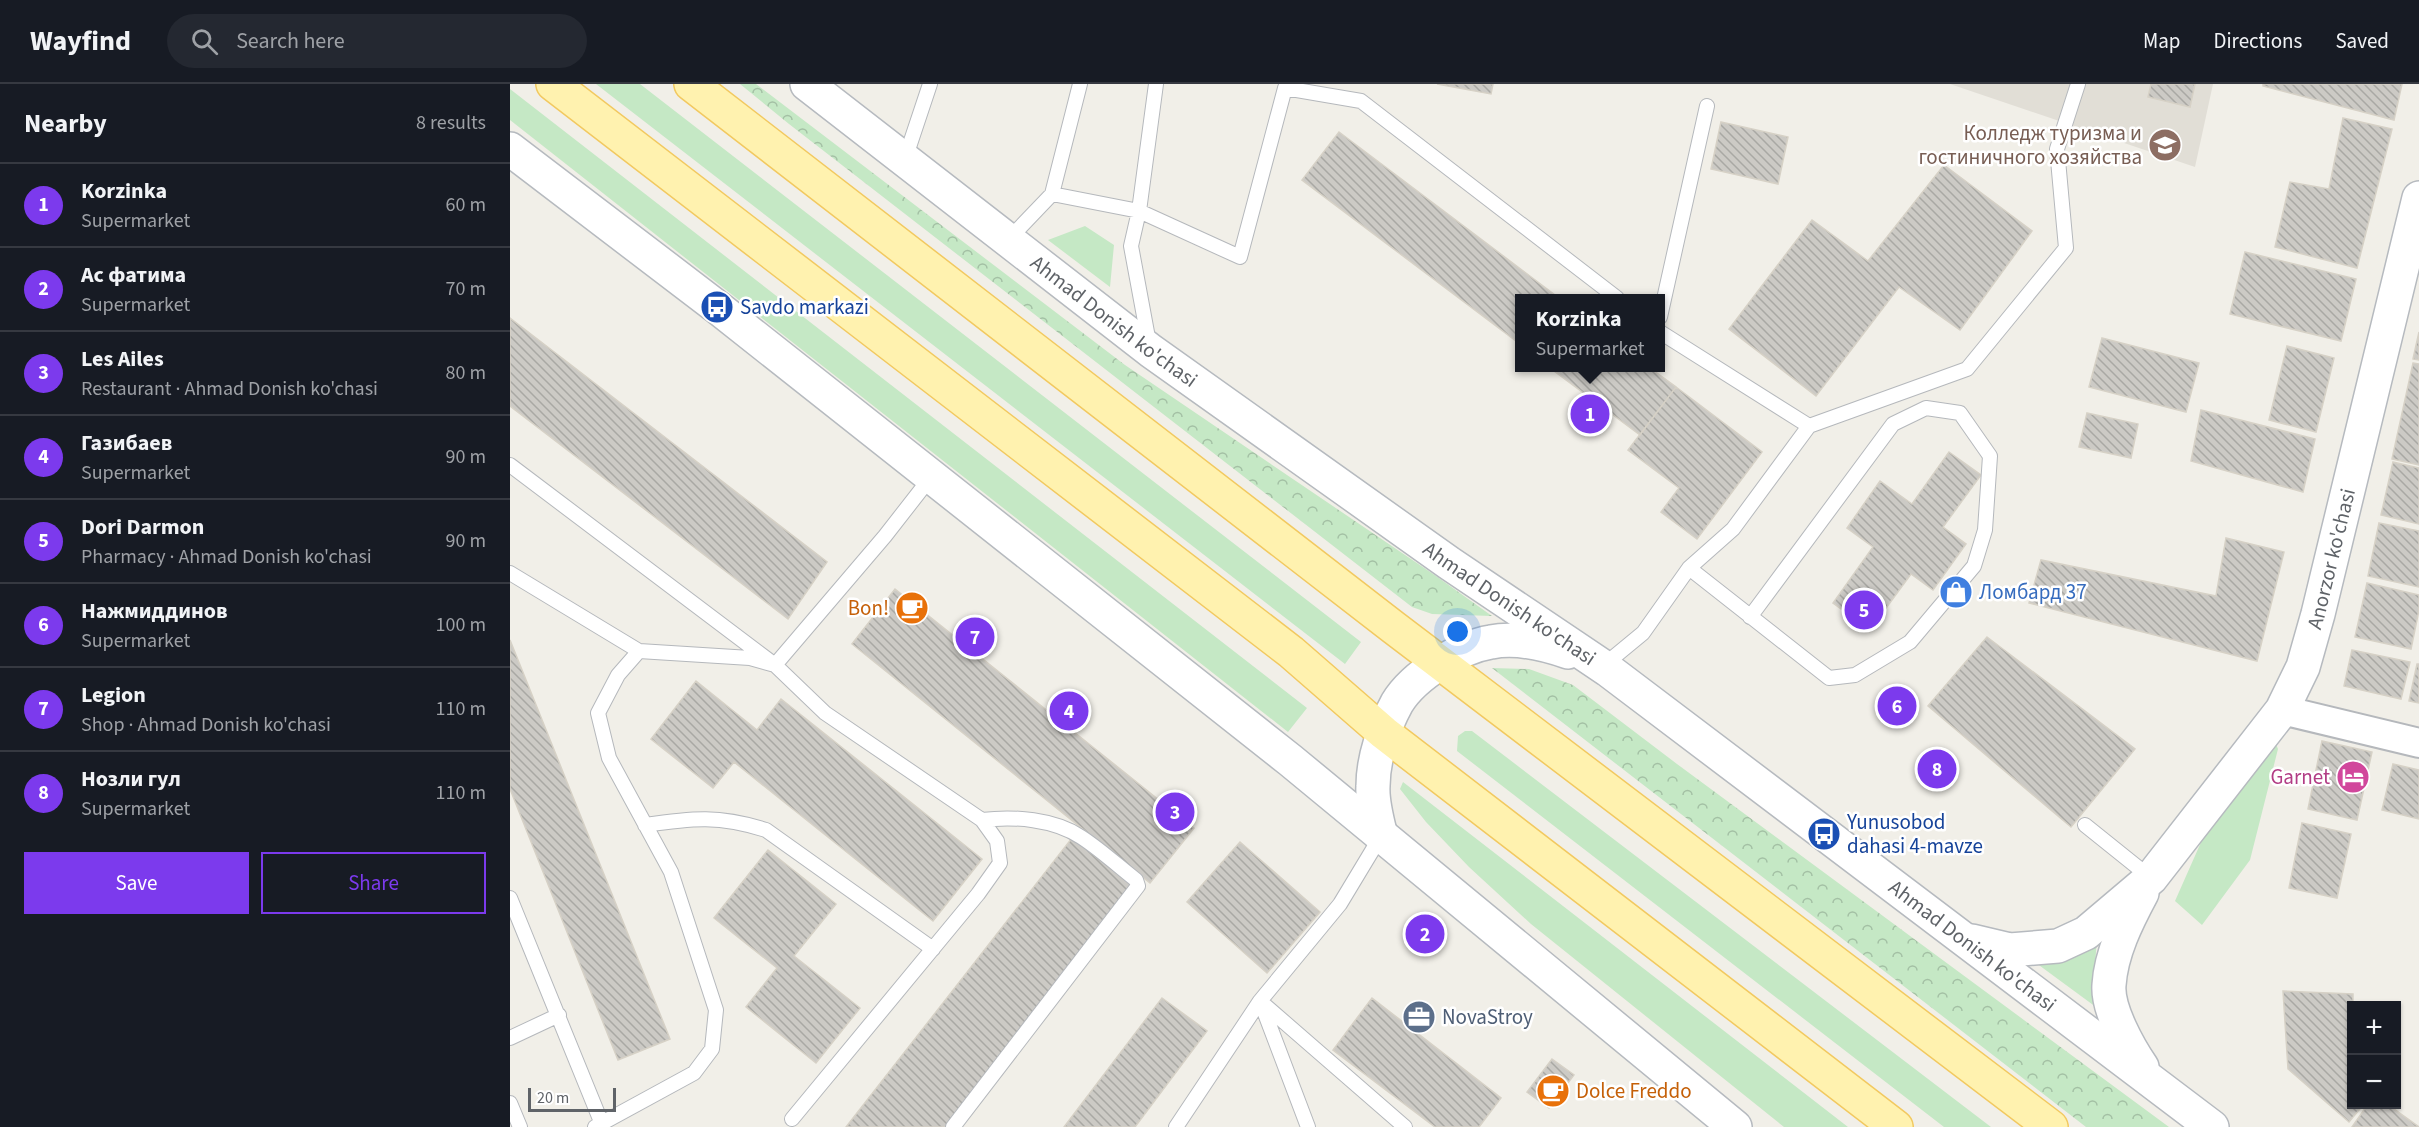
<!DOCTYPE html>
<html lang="en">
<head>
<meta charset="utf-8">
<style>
  :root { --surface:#171b24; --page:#242831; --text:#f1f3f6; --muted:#9ea1a6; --line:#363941; --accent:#7c3aed }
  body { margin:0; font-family:"Source Sans 3",sans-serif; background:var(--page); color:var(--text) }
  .controls { position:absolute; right:18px; bottom:18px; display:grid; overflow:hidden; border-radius:0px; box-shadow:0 2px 4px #0004 }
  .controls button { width:54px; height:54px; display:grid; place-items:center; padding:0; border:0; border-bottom:2px solid var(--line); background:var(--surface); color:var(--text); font:30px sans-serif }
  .scale { position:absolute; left:18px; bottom:15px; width:88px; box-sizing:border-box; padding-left:6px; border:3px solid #5f6368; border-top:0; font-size:16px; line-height:21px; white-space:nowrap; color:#5f6368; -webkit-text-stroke:4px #fff; paint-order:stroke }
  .you { position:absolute; left:948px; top:548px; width:21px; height:21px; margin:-15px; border:4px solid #fff; border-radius:50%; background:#1a73e8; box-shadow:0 0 0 9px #1a73e833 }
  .badge { display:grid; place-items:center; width:39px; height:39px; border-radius:50%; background:var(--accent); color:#fff; font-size:20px; font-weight:700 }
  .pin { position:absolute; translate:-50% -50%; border:3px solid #fff; box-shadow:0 2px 6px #0006 }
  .popup { position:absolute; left:1005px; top:210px; width:150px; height:78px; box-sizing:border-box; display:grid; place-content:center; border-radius:0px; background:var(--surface); filter:drop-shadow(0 2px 4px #0005); font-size:20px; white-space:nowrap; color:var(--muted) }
  .popup b { font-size:22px; color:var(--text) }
  .popup::after { content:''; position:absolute; left:50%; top:100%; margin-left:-12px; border:12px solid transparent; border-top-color:var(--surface) }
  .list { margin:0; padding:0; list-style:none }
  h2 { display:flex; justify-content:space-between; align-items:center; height:78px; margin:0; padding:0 24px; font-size:26px }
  h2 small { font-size:20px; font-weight:400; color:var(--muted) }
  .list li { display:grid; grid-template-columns:39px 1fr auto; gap:18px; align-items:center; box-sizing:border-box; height:84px; padding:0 24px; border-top:2px solid var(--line) }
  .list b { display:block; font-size:22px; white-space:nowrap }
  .list p { margin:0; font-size:20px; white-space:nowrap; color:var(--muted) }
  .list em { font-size:20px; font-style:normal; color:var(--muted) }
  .actions { display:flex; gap:12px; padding:18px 24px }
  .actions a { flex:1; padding:14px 0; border:2px solid var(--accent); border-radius:0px; text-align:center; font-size:21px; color:var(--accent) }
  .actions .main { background:var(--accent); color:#fff }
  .icon { flex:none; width:33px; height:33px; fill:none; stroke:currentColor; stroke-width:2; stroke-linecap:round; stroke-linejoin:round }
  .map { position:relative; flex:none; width:1909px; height:1043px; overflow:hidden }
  header { display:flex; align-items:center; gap:36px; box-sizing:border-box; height:84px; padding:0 30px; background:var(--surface); border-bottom:2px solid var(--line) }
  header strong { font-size:28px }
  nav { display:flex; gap:33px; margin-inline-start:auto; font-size:21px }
  .search { width:420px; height:54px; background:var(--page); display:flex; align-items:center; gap:15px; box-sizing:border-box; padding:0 21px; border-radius:33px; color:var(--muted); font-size:22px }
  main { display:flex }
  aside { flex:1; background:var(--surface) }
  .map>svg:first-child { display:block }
  .education { fill:#e1ded6 }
  .green { fill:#c5e8c5 }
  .forest { fill:url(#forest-crowns) }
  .building { fill:url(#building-back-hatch); stroke:#d6d1c6; stroke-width:1.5 }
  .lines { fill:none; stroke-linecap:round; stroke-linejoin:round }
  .lane-casing { stroke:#b5b8bc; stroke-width:16 }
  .street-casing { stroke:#b5b8bc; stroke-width:32 }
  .secondary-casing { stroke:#b6babf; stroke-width:36 }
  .primary-casing { stroke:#f2c960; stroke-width:36 }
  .lane { stroke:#fff; stroke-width:14 }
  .street { stroke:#fff; stroke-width:28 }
  .secondary { stroke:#fff; stroke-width:33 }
  .primary { stroke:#fff2af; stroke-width:33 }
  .labels { text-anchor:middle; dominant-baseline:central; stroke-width:5; stroke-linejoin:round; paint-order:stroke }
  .education-label { font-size:21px; fill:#785e54; stroke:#fff; text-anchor:end }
  .transit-label { font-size:21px; fill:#164399; stroke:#fff; text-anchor:start }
  .street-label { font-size:21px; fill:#5f6368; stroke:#fff }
  .shop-label { font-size:21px; fill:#366cbe; stroke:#fff; text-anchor:start }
  .food-label { font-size:21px; fill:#c56008; stroke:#fff; text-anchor:end }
  .hotel-label { font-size:21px; fill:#b23c85; stroke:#fff; text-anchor:end }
  .service-label { font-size:21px; fill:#4e5e75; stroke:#fff; text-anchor:start }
</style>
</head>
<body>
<header>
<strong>Wayfind</strong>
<div class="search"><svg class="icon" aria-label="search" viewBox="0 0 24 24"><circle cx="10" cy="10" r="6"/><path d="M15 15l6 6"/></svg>Search here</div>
<nav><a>Map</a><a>Directions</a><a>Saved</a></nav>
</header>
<main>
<aside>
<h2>Nearby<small>8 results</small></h2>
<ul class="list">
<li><span class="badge">1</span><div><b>Korzinka</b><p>Supermarket</p></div><em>60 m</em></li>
<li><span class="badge">2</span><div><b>Ас фатима</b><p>Supermarket</p></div><em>70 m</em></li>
<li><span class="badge">3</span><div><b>Les Ailes</b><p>Restaurant · Ahmad Donish ko'chasi</p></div><em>80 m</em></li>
<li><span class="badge">4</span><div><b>Газибаев</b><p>Supermarket</p></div><em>90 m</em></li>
<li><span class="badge">5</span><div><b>Dori Darmon</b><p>Pharmacy · Ahmad Donish ko'chasi</p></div><em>90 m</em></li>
<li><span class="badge">6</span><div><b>Нажмиддинов</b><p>Supermarket</p></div><em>100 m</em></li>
<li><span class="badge">7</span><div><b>Legion</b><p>Shop · Ahmad Donish ko'chasi</p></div><em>110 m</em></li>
<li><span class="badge">8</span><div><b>Нозли гул</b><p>Supermarket</p></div><em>110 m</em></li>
</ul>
<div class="actions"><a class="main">Save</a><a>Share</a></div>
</aside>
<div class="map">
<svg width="1909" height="1043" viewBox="0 0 1909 1043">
  <defs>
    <pattern id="forest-crowns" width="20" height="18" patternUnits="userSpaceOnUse" patternTransform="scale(1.5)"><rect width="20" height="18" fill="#c5e8c5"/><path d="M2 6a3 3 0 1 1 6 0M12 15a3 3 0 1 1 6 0" fill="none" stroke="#a3c0a4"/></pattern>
    <pattern id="building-back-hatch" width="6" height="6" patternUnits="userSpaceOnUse" patternTransform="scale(1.5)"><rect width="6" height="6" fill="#cccac5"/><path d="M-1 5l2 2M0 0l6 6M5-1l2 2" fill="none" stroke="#a9a8a4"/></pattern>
  </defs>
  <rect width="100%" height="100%" fill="#f1efe8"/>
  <!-- education -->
  <path class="education" d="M1440,0H1703L1685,83Z"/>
  <!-- green -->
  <path class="green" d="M86,0H130L851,558L835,580Z
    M0,5L797,624L778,648L0,36Z
    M575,142L604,161L600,203L538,156Z
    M955,647H962L1481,1043H1434L947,667L948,652Z
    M1765,658L1768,665L1740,776L1692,841L1665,817L1692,756L1746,677Z
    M893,698L1338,1043H1274L1021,840L959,783L916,738L890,705Z
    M1587,855L1584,894L1590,926L1522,876Z"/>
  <!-- forest -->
  <path class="forest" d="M230,0H246L615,281L926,492L982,532L922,530L902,523L279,40Z
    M982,584L1019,585L1063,601L1167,680L1659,1043H1576Z"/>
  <!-- building -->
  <path class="building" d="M927,0H983L981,10Z
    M1641,0H1685L1680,23L1638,13Z
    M1753,0H1892L1884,36L1753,2Z
    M1833,34L1882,45L1847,184L1765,163L1780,98L1819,105Z
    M1211,38L1278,53L1268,100L1201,85Z
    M829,48L1049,214H1010V260L792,96Z
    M1434,81L1522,147L1450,246L1389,203L1306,312L1219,245L1302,136L1358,177Z
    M1735,168L1846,195L1831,257L1720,230Z
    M0,234L317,478L278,535L0,322Z
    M1909,248V276L1903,275Z
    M1592,254L1689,279L1676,328L1579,303Z
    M1777,262L1824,274L1806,348L1759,336Z
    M1903,279L1909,280V381L1882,375Z
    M1040,284H1140L1166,303L1130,351Z
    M1166,303L1252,368L1187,455L1151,428L1169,404L1118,366Z
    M1691,326L1805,355L1793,408L1681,377Z
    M1577,329L1628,340L1621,374L1569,363Z
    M1439,368L1471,391L1433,443L1456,460L1423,506L1401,490L1360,546L1323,519L1363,463L1337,444L1370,397L1402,420Z
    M1883,378L1909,384V440L1871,431Z
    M1869,439L1909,447V503L1858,492Z
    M1716,454L1774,468L1747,577L1519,519L1531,476L1706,512Z
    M1857,499L1909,511V526L1901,565L1845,553Z
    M385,505L684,744L640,799L342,560Z
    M1477,553L1625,665L1561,743L1418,622Z
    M0,556L160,955L108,976L0,705Z
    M1842,566L1900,578L1891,615L1834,602Z
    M1907,580H1909V619L1899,617Z
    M186,597L247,646L271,615L472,775L423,837L224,678L203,704L141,655Z
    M1812,657L1862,668L1847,736L1798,725Z
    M1883,680L1909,686V735L1872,726Z
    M1792,739L1841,750L1827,814L1779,804Z
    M562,754L623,802L435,1043H336Z
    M730,758L810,828L757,889L677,818Z
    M258,766L326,820L284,872L350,924L306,979L236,923L267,884L204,834Z
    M1773,907L1843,910L1842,1020H1854L1839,1038L1778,985Z
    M652,914L697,947L625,1043H554Z
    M862,914L991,1014L969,1043H925L823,966Z
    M1042,975L1064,991L1039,1024L1017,1008Z
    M1858,1020H1877L1909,1043H1842Z"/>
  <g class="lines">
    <!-- lane casing -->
    <g class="lane-casing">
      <path id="lane" d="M395,75L420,0
        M542,110L629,127L730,173L775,4L851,17L1107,214
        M498,156L542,110L570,0
        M1150,233L1197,22
        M1150,248L1299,342
        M639,259L621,162L629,127L646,0
        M0,381L265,581L375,452L421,393
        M1179,484L1319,594L1345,591L1400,558L1464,482L1475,446L1480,372L1450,329L1416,324L1383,340L1240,533
        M0,489L129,567
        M1093,582L1133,549L1179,484L1223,445L1299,342L1457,285L1556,164L1547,65L1568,0
        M135,741C183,734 209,731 256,746L423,865
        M1575,741L1641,794
        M0,814L92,1040
        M750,917L895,1043
        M751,919L798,1043
        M0,954L49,931
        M0,1019L10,1043
        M85,1043L184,989L202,965L206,926L161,788L99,674L88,629L108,591L129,567L240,574L265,581L315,629L472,736L487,757L490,779L468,810L282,1035
        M443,1043L628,802L626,796C608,782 591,766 571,753C544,735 504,732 472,736
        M666,1043L750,917L830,820L871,752"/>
    </g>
    <!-- street casing -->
    <g class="street-casing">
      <path id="street" d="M1772,626L1909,659"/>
    </g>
    <!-- secondary casing -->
    <g class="secondary-casing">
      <g id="secondary">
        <path id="s1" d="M297,0L641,267L939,479L1098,586L1702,1043"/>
        <path d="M0,65L207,223L780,676L1225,1043"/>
        <path d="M871,752C867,736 862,718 863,702C863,674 874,643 887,619C904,591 950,563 981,558C1006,553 1035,560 1058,568"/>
        <path id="s2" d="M1462,857L1500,866L1548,862L1576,849L1641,794L1772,626L1793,583L1808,530L1909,114"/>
        <path d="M1632,983C1619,964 1597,925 1599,901C1601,869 1617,837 1632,809"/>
      </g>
    </g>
    <!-- primary casing -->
    <g class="primary-casing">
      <path id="primary" d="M43,0L781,568L874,649L1386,1043
        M181,0L883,543L1541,1043"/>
    </g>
    <!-- lane -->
    <use href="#lane" class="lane"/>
    <!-- street -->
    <use href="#street" class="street"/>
    <!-- secondary -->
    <use href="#secondary" class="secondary"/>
    <!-- primary -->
    <use href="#primary" class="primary"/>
  </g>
  <!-- icons -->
  <defs>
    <g id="university-disc" transform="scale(1.725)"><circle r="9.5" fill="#8d6e63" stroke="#fff"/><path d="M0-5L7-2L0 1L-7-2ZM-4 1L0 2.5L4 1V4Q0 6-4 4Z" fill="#fff"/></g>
    <g id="bus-disc" transform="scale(1.725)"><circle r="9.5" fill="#1a4fb4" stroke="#fff"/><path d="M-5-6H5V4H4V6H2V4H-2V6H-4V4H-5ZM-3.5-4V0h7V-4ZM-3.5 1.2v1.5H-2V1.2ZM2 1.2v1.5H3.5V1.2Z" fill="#fff"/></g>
    <g id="shop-disc" transform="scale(1.725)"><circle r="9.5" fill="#3f7fe0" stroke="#fff"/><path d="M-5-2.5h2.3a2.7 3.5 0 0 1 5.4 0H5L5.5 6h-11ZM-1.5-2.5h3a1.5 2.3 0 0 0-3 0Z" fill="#fff"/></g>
    <g id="cafe-disc" transform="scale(1.725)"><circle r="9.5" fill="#e8710a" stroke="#fff"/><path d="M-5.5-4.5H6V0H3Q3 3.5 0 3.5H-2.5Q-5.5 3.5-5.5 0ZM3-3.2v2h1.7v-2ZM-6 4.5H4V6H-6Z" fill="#fff"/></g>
    <g id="hotel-disc" transform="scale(1.725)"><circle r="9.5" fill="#d1479c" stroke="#fff"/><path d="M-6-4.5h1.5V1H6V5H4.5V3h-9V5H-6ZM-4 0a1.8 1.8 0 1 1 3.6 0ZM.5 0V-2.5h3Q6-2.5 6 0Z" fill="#fff"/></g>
    <g id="office-disc" transform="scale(1.725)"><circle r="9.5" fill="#5c6f8a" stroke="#fff"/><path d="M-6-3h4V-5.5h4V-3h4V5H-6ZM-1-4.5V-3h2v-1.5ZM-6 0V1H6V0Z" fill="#fff"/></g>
  </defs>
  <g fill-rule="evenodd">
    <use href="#university-disc" x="1655" y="61"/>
    <use href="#bus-disc" x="207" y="223"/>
    <use href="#shop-disc" x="1446" y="508"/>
    <use href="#cafe-disc" x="402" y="524"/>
    <use href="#hotel-disc" x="1843" y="693"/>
    <use href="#bus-disc" x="1314" y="750"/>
    <use href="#office-disc" x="909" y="933"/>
    <use href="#cafe-disc" x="1043" y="1007"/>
  </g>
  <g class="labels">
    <!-- education labels -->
    <g class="education-label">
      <text x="1632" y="49">Колледж туризма и<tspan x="1632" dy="24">гостиничного хозяйства</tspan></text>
    </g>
    <!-- transit labels -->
    <g class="transit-label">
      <text x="230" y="223">Savdo markazi</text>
      <text x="1337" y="738">Yunusobod<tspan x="1337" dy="24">dahasi 4-mavze</tspan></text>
    </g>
    <!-- street labels -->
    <g class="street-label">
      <text stroke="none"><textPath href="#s1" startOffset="388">Ahmad Donish ko'chasi</textPath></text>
      <text stroke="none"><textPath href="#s2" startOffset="576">Anorzor ko'chasi</textPath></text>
      <text stroke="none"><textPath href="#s1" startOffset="874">Ahmad Donish ko'chasi</textPath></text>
      <text stroke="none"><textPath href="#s1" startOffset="1450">Ahmad Donish ko'chasi</textPath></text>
    </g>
    <!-- shop labels -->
    <g class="shop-label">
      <text x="1469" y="508">Ломбард 37</text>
    </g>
    <!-- food labels -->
    <g class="food-label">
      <text x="379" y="524">Bon!</text>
      <text x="1066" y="1007" text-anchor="start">Dolce Freddo</text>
    </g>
    <!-- hotel labels -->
    <g class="hotel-label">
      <text x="1820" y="693">Garnet</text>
    </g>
    <!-- service labels -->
    <g class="service-label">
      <text x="932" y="933">NovaStroy</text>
    </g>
  </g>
</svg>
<div class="controls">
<button>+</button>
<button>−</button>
</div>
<div class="scale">20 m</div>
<div class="you"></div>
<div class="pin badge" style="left:1080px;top:330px">1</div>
<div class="popup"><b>Korzinka</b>Supermarket</div>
<div class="pin badge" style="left:915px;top:850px">2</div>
<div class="pin badge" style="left:665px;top:728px">3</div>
<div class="pin badge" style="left:559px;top:627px">4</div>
<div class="pin badge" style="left:1354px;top:526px">5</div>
<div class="pin badge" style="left:1387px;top:622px">6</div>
<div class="pin badge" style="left:465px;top:553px">7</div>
<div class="pin badge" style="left:1427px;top:685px">8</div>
</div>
</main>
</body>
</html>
